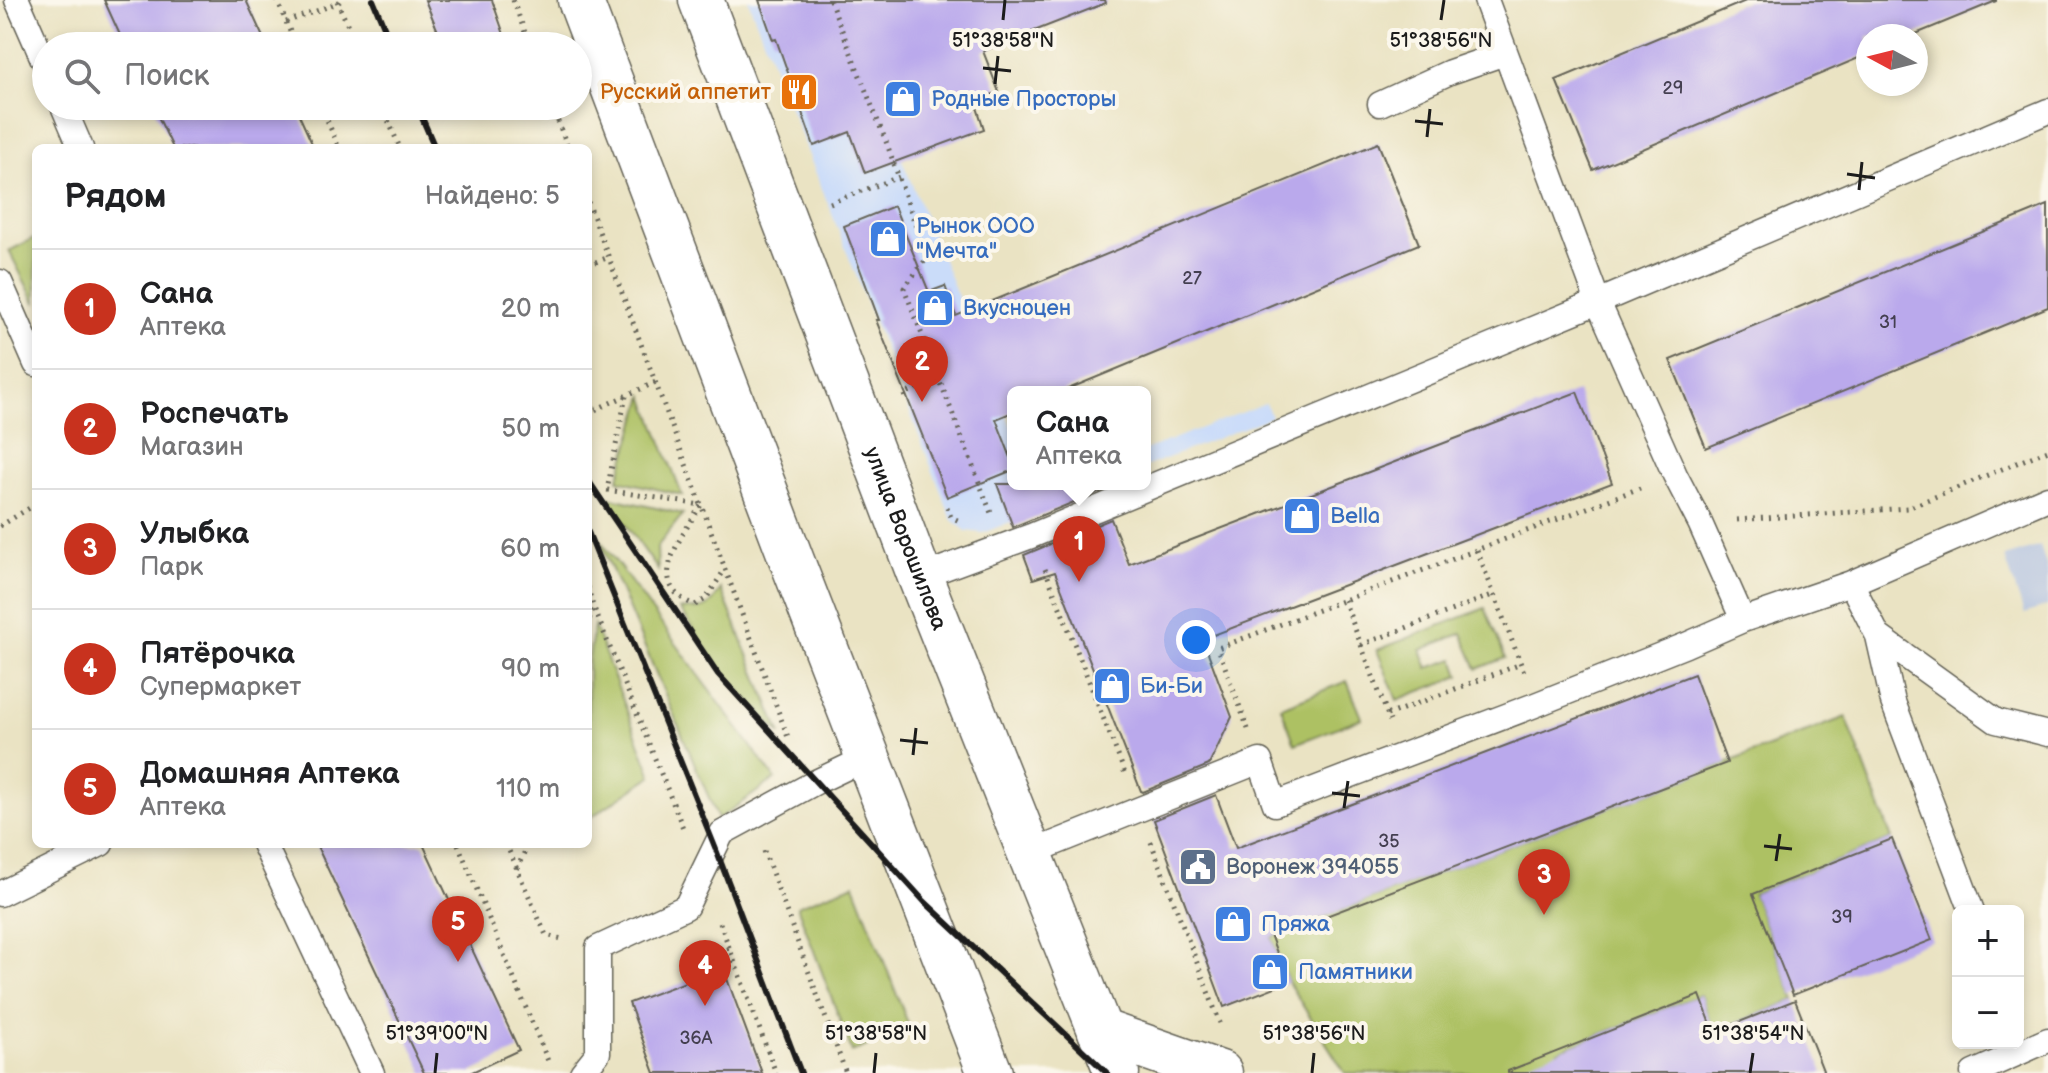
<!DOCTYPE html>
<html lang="ru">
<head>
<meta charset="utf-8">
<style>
  :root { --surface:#fff; --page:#f6f6f6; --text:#202124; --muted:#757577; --line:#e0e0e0; --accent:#c8321e }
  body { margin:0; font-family:"Balsamiq Sans",sans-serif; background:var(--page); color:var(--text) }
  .controls { position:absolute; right:24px; bottom:24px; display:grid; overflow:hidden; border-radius:12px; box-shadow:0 4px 12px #0003 }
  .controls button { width:72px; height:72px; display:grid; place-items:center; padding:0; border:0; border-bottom:2px solid var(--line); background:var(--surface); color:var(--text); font:40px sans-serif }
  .compass { position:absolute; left:1856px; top:24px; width:72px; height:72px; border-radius:50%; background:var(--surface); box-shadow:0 4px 12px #0003; rotate:277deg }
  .you { position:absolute; left:1196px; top:640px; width:28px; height:28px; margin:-20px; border:6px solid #fff; border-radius:50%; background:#1a73e8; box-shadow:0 0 0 12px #1a73e833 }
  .badge { display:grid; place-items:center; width:52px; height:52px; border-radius:50%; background:var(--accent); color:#fff; font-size:26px; font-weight:700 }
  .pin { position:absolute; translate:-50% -66px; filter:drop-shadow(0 2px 4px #0008) }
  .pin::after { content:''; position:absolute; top:42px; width:28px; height:24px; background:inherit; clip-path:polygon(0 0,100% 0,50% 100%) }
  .popup { position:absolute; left:1007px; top:386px; width:144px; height:104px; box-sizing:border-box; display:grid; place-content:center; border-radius:12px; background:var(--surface); filter:drop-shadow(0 2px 6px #0005); font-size:26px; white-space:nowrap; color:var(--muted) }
  .popup b { font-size:30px; color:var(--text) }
  .popup::after { content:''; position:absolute; left:50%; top:100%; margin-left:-16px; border:16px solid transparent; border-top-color:var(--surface) }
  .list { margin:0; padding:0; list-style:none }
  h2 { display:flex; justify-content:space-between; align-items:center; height:104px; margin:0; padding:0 32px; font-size:34px }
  h2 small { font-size:26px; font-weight:400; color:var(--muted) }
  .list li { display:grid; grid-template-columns:52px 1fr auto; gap:24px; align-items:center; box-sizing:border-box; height:120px; padding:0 32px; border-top:2px solid var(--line) }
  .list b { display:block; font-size:30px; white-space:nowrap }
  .list p { margin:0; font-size:26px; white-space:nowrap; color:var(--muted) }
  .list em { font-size:26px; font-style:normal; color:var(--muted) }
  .icon { flex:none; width:44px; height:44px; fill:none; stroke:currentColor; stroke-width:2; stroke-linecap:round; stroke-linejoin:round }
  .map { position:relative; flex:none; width:2048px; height:1073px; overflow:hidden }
  .search { position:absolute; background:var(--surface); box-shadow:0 4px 12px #0003; left:32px; top:32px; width:560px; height:88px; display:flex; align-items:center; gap:20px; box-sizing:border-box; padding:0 28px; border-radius:44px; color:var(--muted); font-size:30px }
  .panel { position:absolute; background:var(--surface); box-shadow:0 4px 12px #0003; left:32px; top:144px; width:560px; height:704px; border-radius:12px }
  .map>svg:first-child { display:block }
  .built { fill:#cadcf9 }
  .industrial { fill:#b7c5de }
  .green { fill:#adc164; stroke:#646e40; stroke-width:2 }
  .building { fill:#baa9ec }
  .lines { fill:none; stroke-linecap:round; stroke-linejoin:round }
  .service-casing { stroke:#646256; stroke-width:27 }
  .minor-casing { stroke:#646256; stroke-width:47 }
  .primary-casing { stroke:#646256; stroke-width:47 }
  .path { stroke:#646256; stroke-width:5; stroke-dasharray:2 6; stroke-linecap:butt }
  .service { stroke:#fff; stroke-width:24 }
  .minor { stroke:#fff; stroke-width:44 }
  .primary { stroke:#fff; stroke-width:44 }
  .rail { stroke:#1c1c1c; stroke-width:6 }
  .ticks { fill:none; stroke:#1c1c1c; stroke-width:3 }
  .labels { text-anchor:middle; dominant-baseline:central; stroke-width:8; stroke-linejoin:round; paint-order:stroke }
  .number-label { font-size:18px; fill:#443f50 }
  .food-label { font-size:22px; fill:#c56008; stroke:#fbf7ec; text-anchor:end }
  .shop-label { font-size:22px; fill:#366cbe; stroke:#fbf7ec; text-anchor:start }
  .street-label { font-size:22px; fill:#1c1c1c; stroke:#fbf7ec }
  .service-label { font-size:22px; fill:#4e5e75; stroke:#fbf7ec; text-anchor:start }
  .ticks-label { font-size:20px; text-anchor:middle; fill:#1c1c1c; stroke:#fbf7ec; stroke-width:8; stroke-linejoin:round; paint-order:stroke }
</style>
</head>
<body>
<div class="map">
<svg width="2048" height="1073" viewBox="0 0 2048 1073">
  <rect width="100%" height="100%" fill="#fbf7ec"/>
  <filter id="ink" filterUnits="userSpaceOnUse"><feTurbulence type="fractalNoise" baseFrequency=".0125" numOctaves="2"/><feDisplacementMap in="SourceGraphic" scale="16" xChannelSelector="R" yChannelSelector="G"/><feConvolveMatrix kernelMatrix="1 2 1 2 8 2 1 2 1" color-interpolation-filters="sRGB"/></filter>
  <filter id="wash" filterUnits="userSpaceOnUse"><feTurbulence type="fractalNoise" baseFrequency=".006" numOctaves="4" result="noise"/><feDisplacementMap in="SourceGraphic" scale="32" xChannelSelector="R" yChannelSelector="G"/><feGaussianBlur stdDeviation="1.8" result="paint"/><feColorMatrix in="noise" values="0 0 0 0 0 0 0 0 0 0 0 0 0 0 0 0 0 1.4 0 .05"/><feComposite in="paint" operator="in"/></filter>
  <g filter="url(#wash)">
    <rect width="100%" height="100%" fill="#eae3c3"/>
    <!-- built -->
    <path class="built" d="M748,0H839L880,106L1013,431V484H1104L983,533L966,531L952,520Z
      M1266,403L1271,417L1145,467V450Z"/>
    <!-- industrial -->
    <path class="industrial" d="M2040,546L2048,570V606L2024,614L2005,557Z"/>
    <!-- green -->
    <path class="green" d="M36,237V304L9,251Z
      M644,396L682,495L618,480Z
      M607,497L683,514L657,547L658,570Z
      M598,537L775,779L718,819Z
      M721,589L781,735L723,673L680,609C704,610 709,610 721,589Z
      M1485,608L1505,658L1477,669L1462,633L1421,650L1428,668L1454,659L1460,676L1397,700L1377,650Z
      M594,625L652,776L588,819V664Z
      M1347,681L1362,718L1295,744L1281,707Z
      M1846,717L1892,839L1753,894L1795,1000L1714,1032L1700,995L1558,1051L1566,1073H1345L1288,982L1271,937Z
      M854,884L910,1029L852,1052L797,906Z"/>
    <g id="blocks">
      <!-- building -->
      <path class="building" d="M104,0H246L267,46H125Z
        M425,0H492L508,46H444Z
        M759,0H1105L1106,3L983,51L999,92L975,101L984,129L865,173L850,132L814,146L776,39L773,40Z
        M1748,0H1996V1L1911,36H1868V54L1593,170L1556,80Z
        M153,106H295L314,148H173Z
        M1378,143L1419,244L1061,392H1013V412L996,419L1013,463V470L947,497L876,320H879L844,226L894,206L929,292L945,286L956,316Z
        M2048,205V307L1706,448L1670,360Z
        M1577,392L1612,483L1203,639L1232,717L1209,765L1143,792L1141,791L1055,572L1033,579L1024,555L1111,519L1129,564Z
        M997,484H1098L1101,491L1013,527Z
        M1694,674L1727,763L1271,937L1288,982L1224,1007L1154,820L1216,795L1236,848Z
        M1892,839L1932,940L1793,995L1753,894Z
        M316,844H423L519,1050L470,1073H424Z
        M723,968L762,1073H655L629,1003Z
        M1700,995L1714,1032L1795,1000L1824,1073H1508V1071Z"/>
    </g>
  </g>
  <g filter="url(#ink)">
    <use href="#blocks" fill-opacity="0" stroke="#646256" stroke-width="2"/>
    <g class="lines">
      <!-- service casing -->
      <g class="service-casing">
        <path id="service" d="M17,0L46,66
          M1486,0L1598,302L1675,475L1700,523L1743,620
          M1380,104L1450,72L1505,53
          M63,106L81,148
          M0,282L36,364
          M920,577L1031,536L1598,302L2048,111
          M1851,583L1878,636L1996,721L2048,734
          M1878,636L1893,702L1972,911
          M264,844L372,1073
          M1030,853L1260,761L1275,804L1535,705L1686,645L1743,620L1851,583L2048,498
          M0,894L101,844
          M582,1073L598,1053V948L686,907L722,833L816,782L868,757
          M1973,1073L2048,1040"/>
      </g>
      <!-- minor casing -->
      <g class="minor-casing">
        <path id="minor" d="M1100,1031L1220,1073"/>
      </g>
      <!-- primary casing -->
      <g class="primary-casing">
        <g id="primary">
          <path d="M580,0L792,561L990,1073"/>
          <path id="s1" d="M701,0L920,577L1117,1073"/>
        </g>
      </g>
      <!-- path -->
      <path class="path" d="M277,0L296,46
        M513,0L530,46
        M830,0L887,144L927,258L904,288L991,513
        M337,1L357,46
        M286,22L338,3L341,0
        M321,106L339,148
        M382,106L400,148
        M552,106L568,148
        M588,202L789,740
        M830,203L899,177
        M588,265L609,257
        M626,396L607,490L701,505C682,537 642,585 695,605L706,599L725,569
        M905,397L904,394L939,380
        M588,413L656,382
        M947,507L951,517L962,522
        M1737,520L1908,508L2048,450
        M0,526L36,504
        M1477,550L1524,672
        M1045,569L1126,776
        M588,587L592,603L683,828
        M1344,600L1390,721
        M588,627L592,604
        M1361,645L1495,594
        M1387,715L1521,664
        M1248,729L1218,648L1640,488
        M1151,842L1220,1023
        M458,844L548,1061
        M506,844L546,935L566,940
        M764,851L846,1073
        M517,869L528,844
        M720,923L776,1073
        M687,948H730"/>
      <!-- service -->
      <use href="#service" class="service"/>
      <!-- minor -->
      <use href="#minor" class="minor"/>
      <!-- primary -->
      <use href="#primary" class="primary"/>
      <!-- rail -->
      <path class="rail" d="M373,0L392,46
        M417,106L435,148
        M588,480L718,674L924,901L1107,1073
        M588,532L715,847L801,1073"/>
    </g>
  </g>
  <!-- ticks -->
  <path class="ticks" d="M1003,20L1005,0M1441,20L1444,0M983,68L1011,71M995,84L998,56M1415,121L1443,124M1427,137L1430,109M1847,174L1875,178M1859,190L1862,162M900,740L928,743M913,755L916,728M1332,793L1360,796M1344,808L1348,781M1764,846L1792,849M1776,861L1780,834M435,1073L437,1053M874,1073L876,1053M1312,1073L1314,1053M1750,1073L1753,1053"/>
  <!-- icons -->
  <defs>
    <g id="restaurant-square" transform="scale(2)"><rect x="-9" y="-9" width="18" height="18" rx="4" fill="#e8710a" stroke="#fbf7ec"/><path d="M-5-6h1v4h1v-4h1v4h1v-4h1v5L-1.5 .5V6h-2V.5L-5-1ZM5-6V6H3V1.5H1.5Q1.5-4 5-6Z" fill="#fff"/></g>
    <g id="shop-square" transform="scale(2)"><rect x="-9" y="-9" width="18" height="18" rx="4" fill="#3f7fe0" stroke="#fbf7ec"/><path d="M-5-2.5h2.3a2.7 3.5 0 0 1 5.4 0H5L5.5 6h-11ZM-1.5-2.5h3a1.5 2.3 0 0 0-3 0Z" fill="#fff"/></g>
    <g id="civic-square" transform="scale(2)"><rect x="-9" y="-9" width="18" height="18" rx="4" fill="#5c6f8a" stroke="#fbf7ec"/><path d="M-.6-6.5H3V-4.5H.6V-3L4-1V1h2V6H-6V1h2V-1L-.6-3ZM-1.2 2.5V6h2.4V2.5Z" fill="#fff"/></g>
  </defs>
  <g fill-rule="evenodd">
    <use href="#restaurant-square" x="799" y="92"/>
    <use href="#shop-square" x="903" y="99"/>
    <use href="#shop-square" x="888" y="239"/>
    <use href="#shop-square" x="935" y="308"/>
    <use href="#shop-square" x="1302" y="516"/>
    <use href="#shop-square" x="1112" y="686"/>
    <use href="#civic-square" x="1198" y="867"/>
    <use href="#shop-square" x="1233" y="924"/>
    <use href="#shop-square" x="1270" y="972"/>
  </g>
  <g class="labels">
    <!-- number labels -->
    <g class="number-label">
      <text x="1673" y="88">29</text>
      <text x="1192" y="278">27</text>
      <text x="1888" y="322">31</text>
      <text x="1389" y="841">35</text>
      <text x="1842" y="917">39</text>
      <text x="696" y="1038">36А</text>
    </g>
    <!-- food labels -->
    <g class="food-label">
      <text x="771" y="92">Русский аппетит</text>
    </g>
    <!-- shop labels -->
    <g class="shop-label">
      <text x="931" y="99">Родные Просторы</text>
      <text x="916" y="226">Рынок ООО<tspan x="916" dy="25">"Мечта"</tspan></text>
      <text x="963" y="308">Вкусноцен</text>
      <text x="1330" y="516">Bella</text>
      <text x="1140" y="686">Би-Би</text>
      <text x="1261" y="924">Пряжа</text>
      <text x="1298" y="972">Памятники</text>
    </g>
    <!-- street labels -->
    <g class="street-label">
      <text stroke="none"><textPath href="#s1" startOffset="576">улица Ворошилова</textPath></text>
    </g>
    <!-- service labels -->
    <g class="service-label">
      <text x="1226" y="867">Воронеж 394055</text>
    </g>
  </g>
  <g class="ticks-label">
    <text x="1003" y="47">51°38'58"N</text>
    <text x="1441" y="47">51°38'56"N</text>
    <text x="437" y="1040">51°39'00"N</text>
    <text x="876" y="1040">51°38'58"N</text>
    <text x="1314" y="1040">51°38'56"N</text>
    <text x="1753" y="1040">51°38'54"N</text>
  </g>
</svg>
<div class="controls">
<button>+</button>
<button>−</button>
</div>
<svg class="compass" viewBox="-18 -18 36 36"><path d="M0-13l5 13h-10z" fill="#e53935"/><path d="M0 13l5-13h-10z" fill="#757577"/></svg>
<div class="you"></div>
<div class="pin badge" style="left:1079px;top:582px">1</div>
<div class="popup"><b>Сана</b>Аптека</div>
<div class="pin badge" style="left:922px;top:402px">2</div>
<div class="pin badge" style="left:1544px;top:915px">3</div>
<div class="pin badge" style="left:705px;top:1006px">4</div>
<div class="pin badge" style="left:458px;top:962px">5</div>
<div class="search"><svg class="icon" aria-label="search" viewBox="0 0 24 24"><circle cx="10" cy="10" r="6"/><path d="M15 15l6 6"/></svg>Поиск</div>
<section class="panel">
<h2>Рядом<small>Найдено: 5</small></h2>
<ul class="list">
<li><span class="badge">1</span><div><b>Сана</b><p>Аптека</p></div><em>20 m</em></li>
<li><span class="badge">2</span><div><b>Роспечать</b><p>Магазин</p></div><em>50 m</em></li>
<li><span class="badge">3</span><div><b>Улыбка</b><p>Парк</p></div><em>60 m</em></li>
<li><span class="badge">4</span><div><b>Пятёрочка</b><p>Супермаркет</p></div><em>90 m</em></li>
<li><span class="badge">5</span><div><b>Домашняя Аптека</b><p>Аптека</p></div><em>110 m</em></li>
</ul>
</section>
</div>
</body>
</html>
